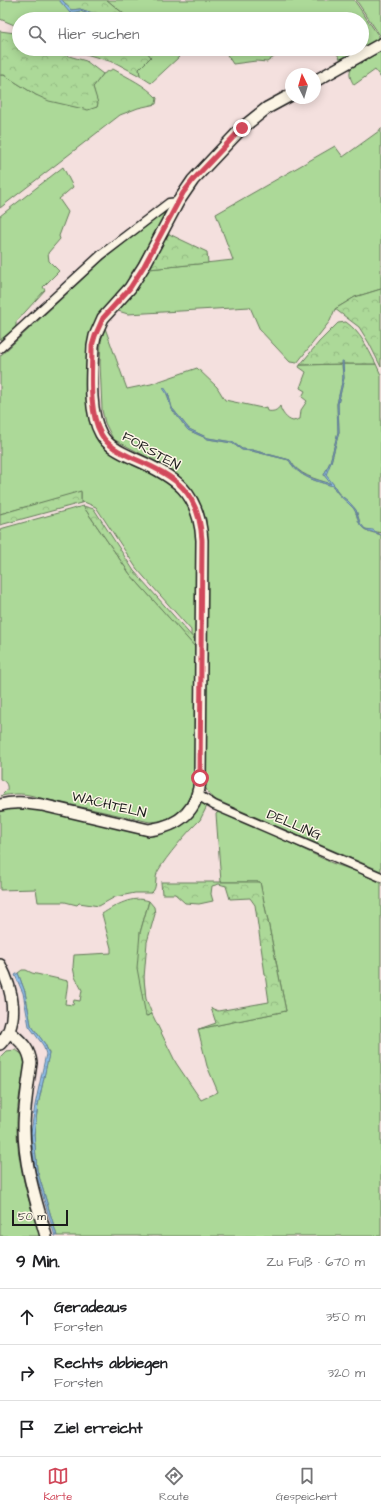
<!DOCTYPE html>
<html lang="de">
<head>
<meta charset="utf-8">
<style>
  :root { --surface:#fff; --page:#f6f6f6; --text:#202124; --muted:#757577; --line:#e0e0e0; --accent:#d1495b }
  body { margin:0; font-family:"Architects Daughter",sans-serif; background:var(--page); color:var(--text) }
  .compass { position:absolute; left:285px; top:68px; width:36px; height:36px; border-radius:50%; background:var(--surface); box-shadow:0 2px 10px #0003; rotate:355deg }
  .scale { position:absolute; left:12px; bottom:10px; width:56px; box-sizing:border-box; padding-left:4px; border:2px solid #1c1c1c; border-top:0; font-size:11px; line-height:14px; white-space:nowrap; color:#1c1c1c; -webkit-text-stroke:3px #fcf5e5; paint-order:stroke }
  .stop { position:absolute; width:12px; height:12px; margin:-9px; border:3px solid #d1495b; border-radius:50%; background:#fff }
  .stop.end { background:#d1495b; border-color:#fff; box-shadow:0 1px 4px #0008 }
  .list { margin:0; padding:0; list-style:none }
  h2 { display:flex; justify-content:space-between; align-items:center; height:52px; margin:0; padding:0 16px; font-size:17px }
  h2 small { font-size:13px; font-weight:400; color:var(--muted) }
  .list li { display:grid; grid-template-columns:26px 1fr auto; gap:12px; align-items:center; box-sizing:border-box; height:56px; padding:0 16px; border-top:1px solid var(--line) }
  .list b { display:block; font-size:15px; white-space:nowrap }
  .list p { margin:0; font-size:13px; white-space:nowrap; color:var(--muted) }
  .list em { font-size:13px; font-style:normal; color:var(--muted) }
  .icon { flex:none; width:22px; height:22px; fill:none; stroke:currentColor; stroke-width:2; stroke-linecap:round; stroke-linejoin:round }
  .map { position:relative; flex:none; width:381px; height:1236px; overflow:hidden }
  .search { position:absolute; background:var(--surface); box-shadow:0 2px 10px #0003; left:12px; right:12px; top:12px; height:44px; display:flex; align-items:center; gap:10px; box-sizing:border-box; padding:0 14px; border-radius:22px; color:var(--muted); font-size:15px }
  .sheet { height:220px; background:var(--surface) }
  nav { display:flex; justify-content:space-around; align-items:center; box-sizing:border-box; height:56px; border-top:1px solid var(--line); background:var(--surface); font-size:11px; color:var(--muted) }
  nav a { display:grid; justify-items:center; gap:2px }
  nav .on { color:var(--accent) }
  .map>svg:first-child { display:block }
  .green { fill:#acd998; stroke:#647a5a }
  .forest { fill:url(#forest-crowns); stroke:#647a5a }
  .water { fill:url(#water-waves); stroke:#617e98 }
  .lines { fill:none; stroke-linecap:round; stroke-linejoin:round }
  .street-casing { stroke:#1c1c1c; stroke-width:11 }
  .secondary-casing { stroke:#1c1c1c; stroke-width:14 }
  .street { stroke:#fcf5e5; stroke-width:8 }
  .secondary { stroke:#fcf5e5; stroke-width:11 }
  .route { stroke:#d1495b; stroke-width:5 }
  .labels { text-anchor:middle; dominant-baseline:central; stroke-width:3; stroke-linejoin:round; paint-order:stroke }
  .street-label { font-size:14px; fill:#1c1c1c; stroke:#fcf5e5 }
</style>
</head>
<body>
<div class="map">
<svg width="381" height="1236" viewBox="0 0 381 1236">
  <defs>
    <pattern id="forest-crowns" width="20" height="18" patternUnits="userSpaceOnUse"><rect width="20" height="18" fill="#acd998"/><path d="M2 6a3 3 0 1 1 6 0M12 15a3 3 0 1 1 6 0" fill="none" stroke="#93ba82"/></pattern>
    <pattern id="water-waves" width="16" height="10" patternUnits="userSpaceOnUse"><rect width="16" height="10" fill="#8fc0eb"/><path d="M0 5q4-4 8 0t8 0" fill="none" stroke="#7ba4c9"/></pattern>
  </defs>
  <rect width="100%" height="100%" fill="#f4e0de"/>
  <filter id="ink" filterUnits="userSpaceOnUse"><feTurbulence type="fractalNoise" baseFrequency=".025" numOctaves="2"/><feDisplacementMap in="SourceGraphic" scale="8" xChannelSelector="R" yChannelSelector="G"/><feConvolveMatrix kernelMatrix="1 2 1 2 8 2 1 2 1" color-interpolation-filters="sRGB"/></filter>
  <g filter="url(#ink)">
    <!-- green -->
    <path class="green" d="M0,0H59L77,19H19V27L0,19Z
      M107,0H354L380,38L362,49V19H130Z
      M356,0H381V37Z
      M152,49H181L177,55L179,57L151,83L140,76L139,69L150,57L147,52Z
      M204,49H285L267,62L256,61L233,64L224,50L204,52Z
      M334,49H361L341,60Z
      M381,51V78L375,70L354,85C350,78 348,74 352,66Z
      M113,69C129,78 145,85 157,98L156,104L138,108L120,115L0,208V75H4L36,95L97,107V103L93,87L103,74Z
      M381,128V289L355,297L335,309L330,321L297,363L290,362L260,330L250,307L128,314L118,311L135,292L149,269L233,260L216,214L335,146L343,157L379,131Z
      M63,167L73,187L59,199L68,212L59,236L60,239L48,253L49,261L59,271L43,287L45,290L16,322V328L0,340V216Z
      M164,212L166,214L137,265L129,276V285L97,326L95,428L181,490L198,524V773H194C194,800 179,821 150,822L40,798C26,793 15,793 1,796L7,790C8,784 5,781 0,779V529L83,506L130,574L191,642V630L137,569L96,507L84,502L81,503V492L0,514V356L102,261Z
      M105,328L127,389L151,384L197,368L217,387L225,400L262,408L266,407L267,411C273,412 277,411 280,406C281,412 287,420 293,421L300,419L301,410L307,401L302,397L305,391L300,388L306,372L299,367L300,365L342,364L343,378L337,404L338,432L330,462L324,475L332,484C315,479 298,475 290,460L252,450L242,449L232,442L208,438L189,429L172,408L168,393L167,394L171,408L188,430L208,439L232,443L242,450L252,451L289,460C298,477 316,481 333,486C339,497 346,500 354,509C358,515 357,523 363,528C367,532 376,533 381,535V871L216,800L209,794L205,787L207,535L206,519L197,498L185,483L172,470L113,439L105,423L102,410L100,363L101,341Z
      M343,364H376L381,375V533L365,529L360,523L356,510L349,502L338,493L334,485L325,475L331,462L339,432L338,404L344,378Z
      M199,803L204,804L207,806L200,820C188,831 166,857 158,871C154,878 158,889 151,893H135L115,897L99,906L79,903L77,905L65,902H38L36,889L0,890V810L14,807H28L149,833Z
      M221,810L332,863L358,872L381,883V1236H57L37,1170L34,1134L38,1105L49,1053L45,1044L31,1025L25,992L18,973L22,970H26L32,973L68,981L65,1004L73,1005L74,1000L80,1001L82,990L75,977L73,967L74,955L111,953V948L102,914C116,905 132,895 149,901L140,933L147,1016L152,1014L176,1063L201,1100L218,1092L207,1066L198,1029L286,1011L260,882H221L216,814Z
      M16,1050L23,1055L25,1064C22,1083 17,1103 17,1122C16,1160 28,1200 40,1236H0V1057L6,1051Z"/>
    <!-- forest -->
    <path class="forest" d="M62,0H107L130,19H111L80,9L71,10Z
      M80,11L104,19H77L72,12Z
      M0,31L15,33L19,36V49H45L86,61L103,74L93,87L98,103L97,107L88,110L49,101L36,95L4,75H0Z
      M69,49H152V50L147,52L151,57L139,69L140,76L116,63Z
      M167,233L207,252L208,263L149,269Z
      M381,289V367L369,343L359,327L335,309L355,297Z
      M346,322C361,333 367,347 376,364H343V361L342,364L300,365L319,342L338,323Z
      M81,491V503L0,525V514Z
      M83,506L94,509L134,571L195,640V647L130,574Z
      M161,882H260L286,1011L199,1029L216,1023L211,1008L218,1011L269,1002L255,905L250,898L230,899L226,886L219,884L212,886L211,894L213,901L199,904L185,903L175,894H162Z
      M149,901L154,907L155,914L147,942L144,978L146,999L152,1014L146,1016L137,968L140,933Z"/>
    <!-- water -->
    <path class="water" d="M59,0H62L71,10L80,9L111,19H104L80,11L70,13Z
      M342,361H343L344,378L338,404L339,432L331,462L326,475L334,485L338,493L349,502L356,510L360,523L365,529L373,530L381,535C376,532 368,532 363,528C357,523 358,515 354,509C346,500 339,497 333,486C316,481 298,477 289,460L252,451L242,450L232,443L208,439L188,430L171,408L167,394L163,388L164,387L168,393L172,408L189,429L208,438L232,442L242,449L252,450L290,460C298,476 314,479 331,484L324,475L330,462L338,432L337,404L343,378Z
      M18,973L25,992L31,1025L45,1044L49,1054L38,1105L34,1134L37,1170L57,1236H55L35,1170L31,1133L35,1105L46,1054L43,1045L29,1026L23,993L15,975Z"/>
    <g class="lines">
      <!-- street casing -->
      <g class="street-casing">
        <path id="street" d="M0,348L101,255L169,203L178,202
          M198,795L214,805L381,877"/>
      </g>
      <!-- secondary casing -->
      <g class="secondary-casing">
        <path id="secondary" d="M315,81L381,44
          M0,805C14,801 27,803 42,805L149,830C180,826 199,810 200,778L202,540C199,492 176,477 135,459C122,453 108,447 101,434C88,411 92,372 93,346L95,336L103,318L130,288L144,266L178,202L193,180L242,128L267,108L291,95
          M0,965C12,988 21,1022 0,1044
          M9,1031C21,1042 29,1047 31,1063C28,1084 24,1106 24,1128C24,1165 36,1201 46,1236"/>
      </g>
      <!-- street -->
      <use href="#street" class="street"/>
      <!-- secondary -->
      <use href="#secondary" class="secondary"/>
    </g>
  </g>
  <g class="lines" filter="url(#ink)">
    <!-- route -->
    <path class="route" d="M200,778L202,540C199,492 177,477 135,459C122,453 108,447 101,434C88,411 92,372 92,346L95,336L103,318L130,288L144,266L183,193L193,180L242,128"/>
  </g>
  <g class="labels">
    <!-- street labels -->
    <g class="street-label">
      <text transform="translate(151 451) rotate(29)">FORSTEN</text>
      <text transform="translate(109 805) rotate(13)">WACHTELN</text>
      <text transform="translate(294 825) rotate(23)">DELLING</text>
    </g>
  </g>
</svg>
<svg class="compass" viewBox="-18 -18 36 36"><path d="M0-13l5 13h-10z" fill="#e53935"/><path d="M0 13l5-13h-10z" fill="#757577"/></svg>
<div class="scale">50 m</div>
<div class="stop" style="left:200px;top:778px"></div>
<div class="stop end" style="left:242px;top:128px"></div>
<div class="search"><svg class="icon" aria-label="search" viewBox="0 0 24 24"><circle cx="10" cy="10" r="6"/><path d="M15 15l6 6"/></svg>Hier suchen</div>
</div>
<section class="sheet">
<h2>9 Min.<small>Zu Fuß · 670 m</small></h2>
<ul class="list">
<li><svg class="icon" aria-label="ahead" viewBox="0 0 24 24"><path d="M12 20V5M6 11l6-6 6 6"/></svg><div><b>Geradeaus</b><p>Forsten</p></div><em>350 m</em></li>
<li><svg class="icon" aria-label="right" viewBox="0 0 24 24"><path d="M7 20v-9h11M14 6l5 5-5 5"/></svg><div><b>Rechts abbiegen</b><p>Forsten</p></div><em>320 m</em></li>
<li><svg class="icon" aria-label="arrive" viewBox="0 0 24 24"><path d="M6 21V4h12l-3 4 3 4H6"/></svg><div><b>Ziel erreicht</b></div></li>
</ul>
</section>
<nav>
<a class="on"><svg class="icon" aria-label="map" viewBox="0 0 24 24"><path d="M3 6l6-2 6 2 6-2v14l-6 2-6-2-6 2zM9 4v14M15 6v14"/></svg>Karte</a>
<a><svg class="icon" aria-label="directions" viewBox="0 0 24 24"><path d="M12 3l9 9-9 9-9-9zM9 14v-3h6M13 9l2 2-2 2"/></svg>Route</a>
<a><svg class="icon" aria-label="saved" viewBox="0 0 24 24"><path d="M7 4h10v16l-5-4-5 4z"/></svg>Gespeichert</a>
</nav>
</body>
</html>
